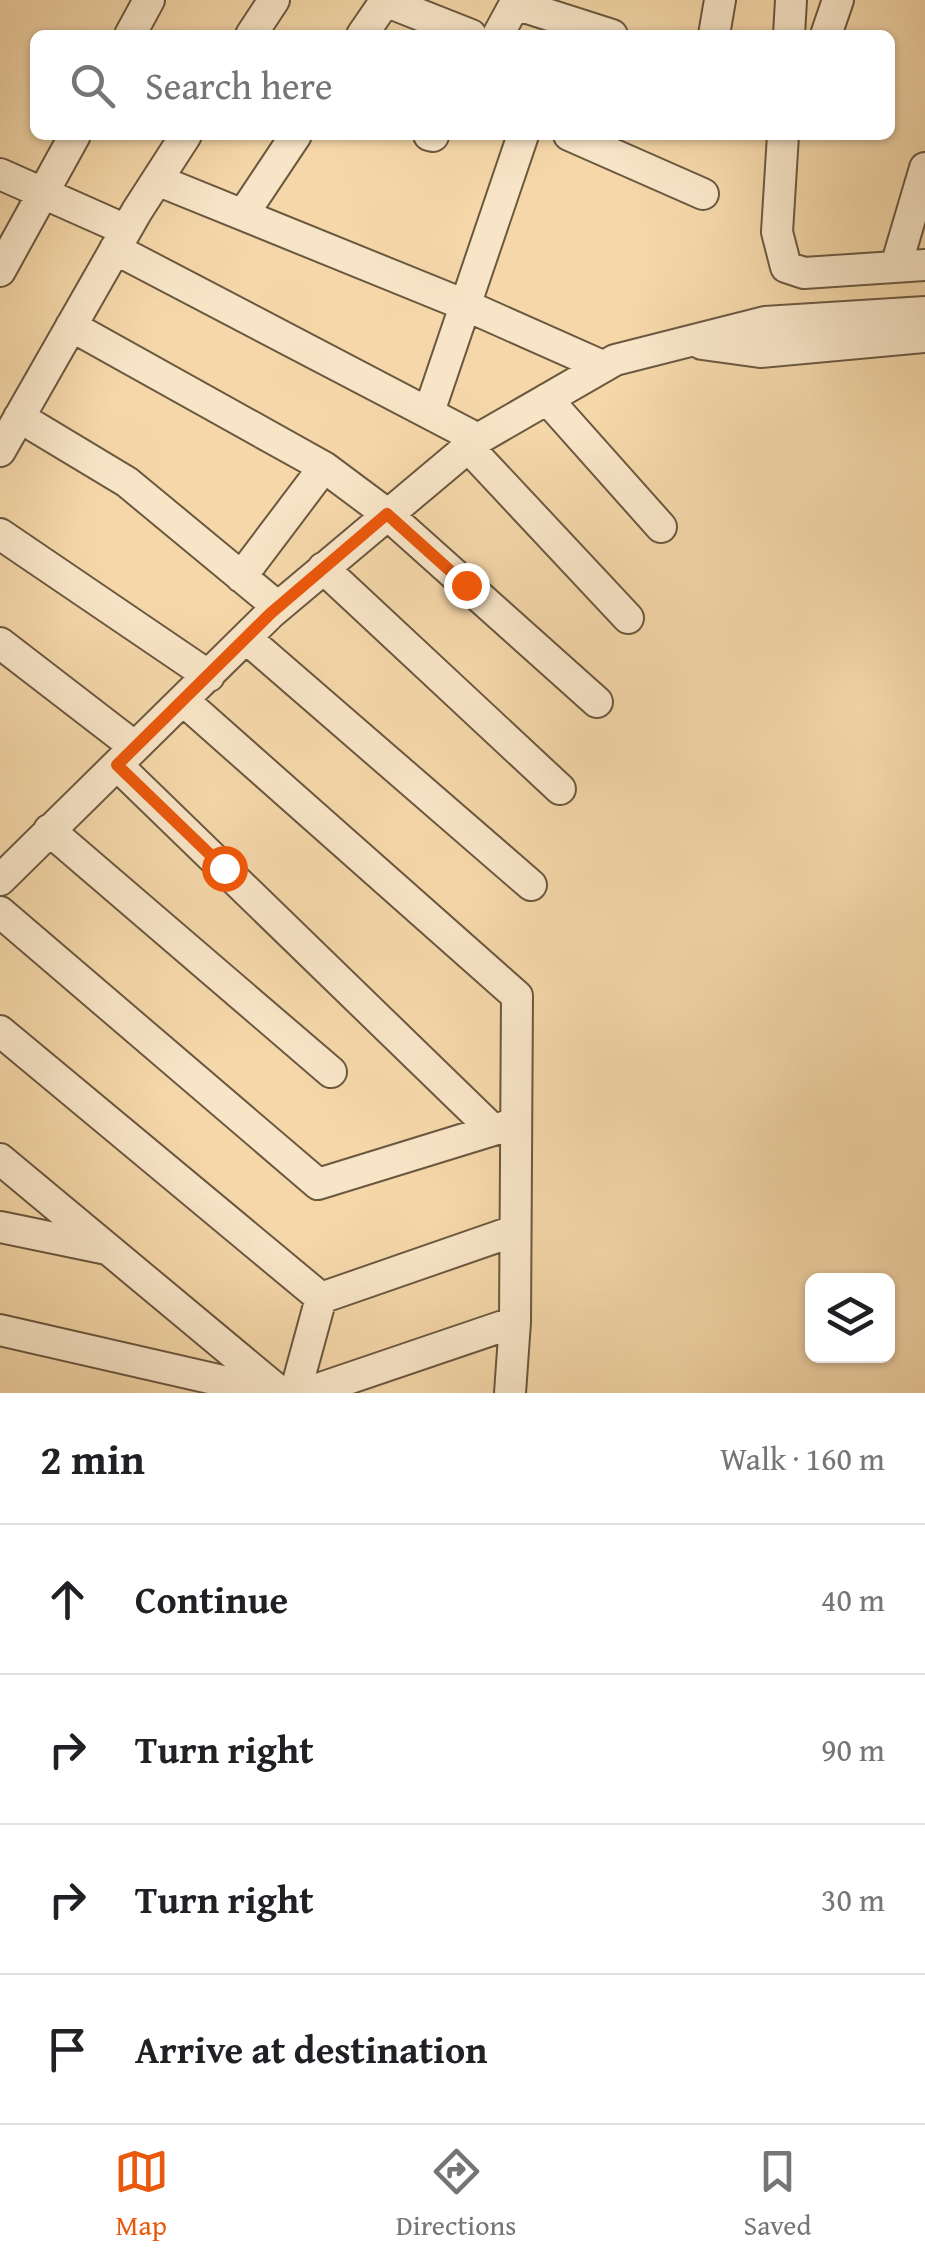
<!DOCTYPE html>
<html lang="en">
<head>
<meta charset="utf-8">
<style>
  :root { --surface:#fff; --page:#f6f6f6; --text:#202124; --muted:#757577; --line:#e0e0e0; --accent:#ea580c }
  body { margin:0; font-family:"Gentium Book Plus",serif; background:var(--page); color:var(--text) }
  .controls { position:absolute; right:30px; bottom:30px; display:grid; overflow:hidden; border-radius:15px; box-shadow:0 2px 8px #0004 }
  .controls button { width:90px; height:90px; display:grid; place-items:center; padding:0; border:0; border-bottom:2px solid var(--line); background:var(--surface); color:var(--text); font:50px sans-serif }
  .stop { position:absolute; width:30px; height:30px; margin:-22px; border:8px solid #ea580c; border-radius:50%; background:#fff }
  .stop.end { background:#ea580c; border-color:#fff; box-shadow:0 2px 10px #0008 }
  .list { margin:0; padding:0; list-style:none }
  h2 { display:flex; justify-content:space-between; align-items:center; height:130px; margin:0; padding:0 40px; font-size:42px }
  h2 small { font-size:32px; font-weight:400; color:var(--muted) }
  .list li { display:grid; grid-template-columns:65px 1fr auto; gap:30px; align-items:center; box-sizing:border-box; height:150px; padding:0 40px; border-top:2px solid var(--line) }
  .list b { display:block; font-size:38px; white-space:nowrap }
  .list em { font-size:32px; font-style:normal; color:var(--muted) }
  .icon { flex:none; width:55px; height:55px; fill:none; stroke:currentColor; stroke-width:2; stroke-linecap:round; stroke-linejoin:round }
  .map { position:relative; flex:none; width:925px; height:1393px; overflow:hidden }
  .search { position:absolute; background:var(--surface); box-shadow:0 2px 8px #0004; left:30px; right:30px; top:30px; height:110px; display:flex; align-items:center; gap:25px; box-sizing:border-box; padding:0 35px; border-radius:15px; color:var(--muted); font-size:38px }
  .sheet { height:730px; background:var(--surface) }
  nav { display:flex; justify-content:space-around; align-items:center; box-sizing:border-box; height:140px; border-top:2px solid var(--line); background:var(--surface); font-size:28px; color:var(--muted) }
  nav a { display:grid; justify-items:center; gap:5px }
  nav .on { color:var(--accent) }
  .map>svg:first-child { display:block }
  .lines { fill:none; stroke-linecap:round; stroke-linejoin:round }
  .minor-casing { stroke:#6a583f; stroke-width:34 }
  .minor { stroke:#f8e5c7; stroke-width:30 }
  .route { stroke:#ea580c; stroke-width:12 }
</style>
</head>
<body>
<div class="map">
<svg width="925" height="1393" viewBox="0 0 925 1393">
  <rect width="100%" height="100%" fill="#f5d7a9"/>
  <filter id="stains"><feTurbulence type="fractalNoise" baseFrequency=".002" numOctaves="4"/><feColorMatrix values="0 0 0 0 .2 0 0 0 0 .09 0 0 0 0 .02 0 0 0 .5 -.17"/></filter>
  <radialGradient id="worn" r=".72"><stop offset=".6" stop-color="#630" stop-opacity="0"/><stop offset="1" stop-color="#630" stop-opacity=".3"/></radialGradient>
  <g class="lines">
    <!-- minor casing -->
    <g class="minor-casing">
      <path id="minor" d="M385,1L471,35
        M515,4L612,35
        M130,35L149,0
        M251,35L274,0
        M362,35L386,0
        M498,35L517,0
        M714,35L720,0
        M789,35L791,0
        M826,35L838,0
        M429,135L433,136
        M569,135L703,194
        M783,135L777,232L786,267L804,273L925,265
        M0,174L126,230
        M157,180L465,305L600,365
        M244,213L296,135
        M115,249L478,439
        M896,266L925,168
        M0,271L75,135
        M71,326L324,467L387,514L597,702
        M702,344L760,352L925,337
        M547,399L661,527
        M429,412L523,135
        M19,417L127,482L278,607
        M467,446L628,618
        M0,451L137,211L186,135
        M0,534L209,676
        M323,568L560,789
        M241,577L324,467
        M246,638L531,885
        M0,643L135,747
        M184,701L517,996L515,1322L510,1393
        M117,765L491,1128
        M49,830L331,1072
        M0,880L271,613L478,439L615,360L765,322L925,312
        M0,912L318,1184L516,1123
        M0,1031L321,1298L514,1231
        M0,1159L281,1393
        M0,1227L107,1249
        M0,1330L275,1393
        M295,1393L321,1298
        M306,1393L515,1322"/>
    </g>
    <!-- minor -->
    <use href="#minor" class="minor"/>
  </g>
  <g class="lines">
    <!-- route -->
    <path class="route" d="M224,868L117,765L271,613L387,514L466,585"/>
  </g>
  <rect width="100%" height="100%" filter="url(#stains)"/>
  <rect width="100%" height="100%" fill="url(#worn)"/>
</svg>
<div class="controls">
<button><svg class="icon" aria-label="layers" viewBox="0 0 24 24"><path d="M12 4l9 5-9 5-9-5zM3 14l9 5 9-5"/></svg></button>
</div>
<div class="stop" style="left:224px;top:868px"></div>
<div class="stop end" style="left:466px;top:585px"></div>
<div class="search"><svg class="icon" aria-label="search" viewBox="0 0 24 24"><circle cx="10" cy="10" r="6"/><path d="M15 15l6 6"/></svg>Search here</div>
</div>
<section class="sheet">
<h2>2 min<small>Walk · 160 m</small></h2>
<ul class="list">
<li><svg class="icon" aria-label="ahead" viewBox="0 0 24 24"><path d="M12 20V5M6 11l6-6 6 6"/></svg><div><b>Continue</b></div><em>40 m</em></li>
<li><svg class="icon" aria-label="right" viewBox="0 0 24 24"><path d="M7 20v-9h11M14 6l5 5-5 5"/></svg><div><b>Turn right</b></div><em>90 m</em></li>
<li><svg class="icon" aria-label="right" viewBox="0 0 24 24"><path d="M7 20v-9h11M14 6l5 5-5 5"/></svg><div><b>Turn right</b></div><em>30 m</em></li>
<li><svg class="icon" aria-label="arrive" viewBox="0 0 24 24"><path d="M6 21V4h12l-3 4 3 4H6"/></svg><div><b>Arrive at destination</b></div></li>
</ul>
</section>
<nav>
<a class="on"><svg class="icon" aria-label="map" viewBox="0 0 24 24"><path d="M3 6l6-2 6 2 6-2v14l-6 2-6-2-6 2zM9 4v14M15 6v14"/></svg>Map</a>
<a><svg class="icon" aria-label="directions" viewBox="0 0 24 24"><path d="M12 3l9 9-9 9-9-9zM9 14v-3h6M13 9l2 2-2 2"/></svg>Directions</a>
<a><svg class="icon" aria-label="saved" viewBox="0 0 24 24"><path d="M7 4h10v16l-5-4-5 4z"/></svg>Saved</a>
</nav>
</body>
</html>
